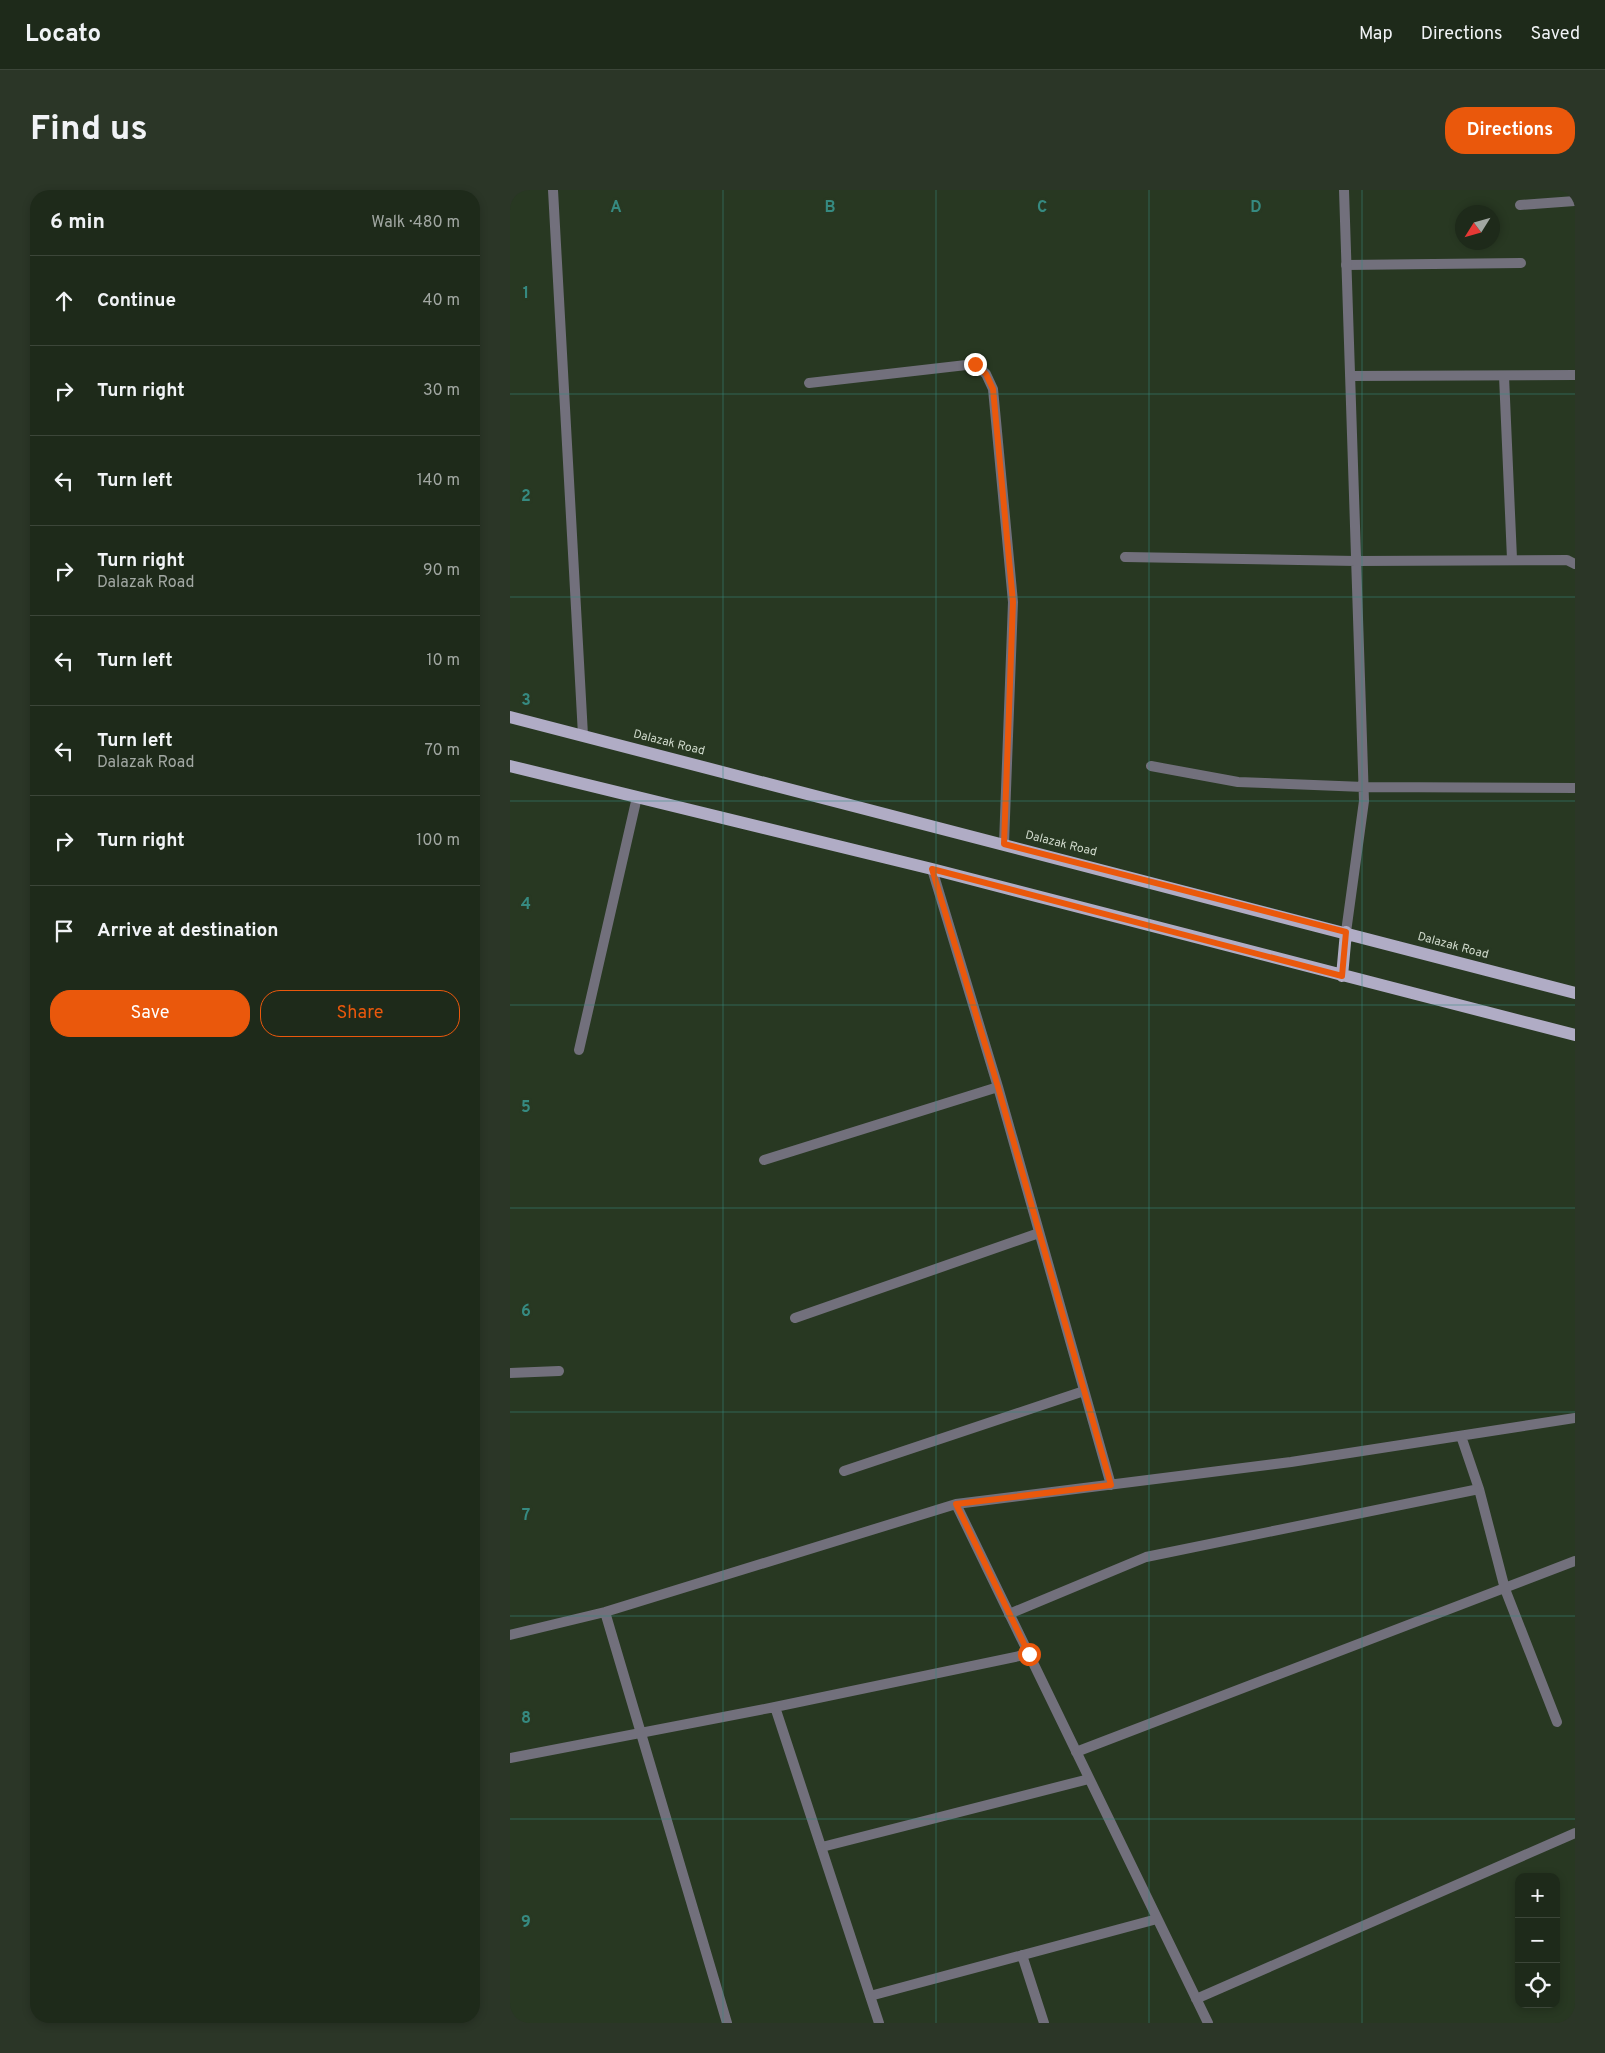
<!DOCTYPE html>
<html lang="en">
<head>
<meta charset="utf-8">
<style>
  :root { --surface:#1e2a1a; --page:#2b3627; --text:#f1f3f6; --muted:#a1a7a2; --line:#3c4639; --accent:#ea580c }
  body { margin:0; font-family:Overpass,sans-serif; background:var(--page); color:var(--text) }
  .controls { position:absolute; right:15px; bottom:15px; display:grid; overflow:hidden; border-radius:10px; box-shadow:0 2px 8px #0003 }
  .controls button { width:45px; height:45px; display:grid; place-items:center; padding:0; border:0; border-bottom:1px solid var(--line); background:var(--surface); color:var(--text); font:25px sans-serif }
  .compass { position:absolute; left:945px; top:15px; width:45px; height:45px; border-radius:50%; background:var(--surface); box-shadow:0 2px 8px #0003; rotate:233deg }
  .stop { position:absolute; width:15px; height:15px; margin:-11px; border:4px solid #ea580c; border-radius:50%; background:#fff }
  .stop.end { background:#ea580c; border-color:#fff; box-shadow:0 1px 5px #0008 }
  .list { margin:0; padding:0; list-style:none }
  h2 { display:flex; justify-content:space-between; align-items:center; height:65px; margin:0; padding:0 20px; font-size:21px }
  h2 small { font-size:16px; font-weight:400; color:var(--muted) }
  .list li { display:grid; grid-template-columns:32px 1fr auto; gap:15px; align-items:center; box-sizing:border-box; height:90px; padding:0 20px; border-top:1px solid var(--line) }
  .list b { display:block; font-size:19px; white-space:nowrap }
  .list p { margin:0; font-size:16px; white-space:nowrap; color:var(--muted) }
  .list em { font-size:16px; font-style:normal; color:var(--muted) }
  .actions { display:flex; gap:10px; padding:15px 20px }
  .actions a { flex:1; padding:11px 0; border:1px solid var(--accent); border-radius:20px; text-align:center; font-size:18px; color:var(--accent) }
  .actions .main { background:var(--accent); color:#fff }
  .icon { flex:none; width:28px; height:28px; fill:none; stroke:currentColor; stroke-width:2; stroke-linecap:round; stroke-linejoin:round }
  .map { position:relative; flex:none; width:1065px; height:1833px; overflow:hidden; border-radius:20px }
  header { display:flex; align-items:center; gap:30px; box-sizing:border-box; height:70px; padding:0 25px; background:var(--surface); border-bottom:1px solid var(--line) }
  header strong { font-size:24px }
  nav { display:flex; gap:28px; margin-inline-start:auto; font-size:18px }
  .intro { display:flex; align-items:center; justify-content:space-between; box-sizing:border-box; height:120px; padding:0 30px }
  h1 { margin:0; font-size:35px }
  .button { padding:12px 22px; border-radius:20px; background:var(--accent); color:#fff; font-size:18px; font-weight:700 }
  main { display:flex; gap:30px; padding:0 30px }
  aside { flex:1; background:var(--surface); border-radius:20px; box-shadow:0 2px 8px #0003 }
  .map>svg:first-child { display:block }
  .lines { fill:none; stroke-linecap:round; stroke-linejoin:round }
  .lane { stroke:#72707c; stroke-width:10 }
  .street { stroke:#72707c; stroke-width:10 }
  .primary { stroke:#b0acc5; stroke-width:12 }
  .route { stroke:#ea580c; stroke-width:6 }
  .grid { fill:none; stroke:#368a81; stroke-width:1; stroke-opacity:0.55 }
  .labels { text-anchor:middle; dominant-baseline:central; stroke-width:5; stroke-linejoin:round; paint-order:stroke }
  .street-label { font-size:12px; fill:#d0dacc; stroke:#283822 }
  .grid-label { font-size:16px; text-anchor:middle; font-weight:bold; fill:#368a81; stroke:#283822; stroke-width:5; stroke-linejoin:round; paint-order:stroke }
</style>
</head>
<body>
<header>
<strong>Locato</strong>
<nav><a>Map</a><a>Directions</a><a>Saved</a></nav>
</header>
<div class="intro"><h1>Find us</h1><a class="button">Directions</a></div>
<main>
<aside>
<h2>6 min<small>Walk · 480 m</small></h2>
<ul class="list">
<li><svg class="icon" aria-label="ahead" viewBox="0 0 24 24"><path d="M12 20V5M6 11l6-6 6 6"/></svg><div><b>Continue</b></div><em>40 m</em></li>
<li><svg class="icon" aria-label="right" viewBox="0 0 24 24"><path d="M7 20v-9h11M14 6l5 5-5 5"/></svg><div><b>Turn right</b></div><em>30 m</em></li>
<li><svg class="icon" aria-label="left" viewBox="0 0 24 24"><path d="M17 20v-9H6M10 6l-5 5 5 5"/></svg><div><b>Turn left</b></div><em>140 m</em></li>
<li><svg class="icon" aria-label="right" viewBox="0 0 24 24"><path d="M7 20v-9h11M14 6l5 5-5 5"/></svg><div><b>Turn right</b><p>Dalazak Road</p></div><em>90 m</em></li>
<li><svg class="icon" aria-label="left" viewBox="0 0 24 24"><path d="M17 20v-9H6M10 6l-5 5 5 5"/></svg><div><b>Turn left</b></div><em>10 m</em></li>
<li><svg class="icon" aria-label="left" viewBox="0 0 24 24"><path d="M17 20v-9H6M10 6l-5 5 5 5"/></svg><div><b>Turn left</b><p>Dalazak Road</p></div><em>70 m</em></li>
<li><svg class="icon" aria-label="right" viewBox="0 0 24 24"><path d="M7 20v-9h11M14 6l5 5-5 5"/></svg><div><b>Turn right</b></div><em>100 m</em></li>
<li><svg class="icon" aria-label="arrive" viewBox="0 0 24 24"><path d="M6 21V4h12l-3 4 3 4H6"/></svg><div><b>Arrive at destination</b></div></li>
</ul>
<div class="actions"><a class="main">Save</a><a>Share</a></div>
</aside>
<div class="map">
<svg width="1065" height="1833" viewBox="0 0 1065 1833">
  <rect width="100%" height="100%" fill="#283822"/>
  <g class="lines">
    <!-- lane -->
    <path class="lane" d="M836,75L1011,73
      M994,186L1002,369"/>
    <!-- street -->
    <path class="street" d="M43,0L73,545
      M834,0L854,611L836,742
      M1010,15L1065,11
      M840,186L1065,185
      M299,193L465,174L476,184L483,199L503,412L494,654
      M615,367L846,371L1057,370L1065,374
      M641,576L728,592L854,597L1065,598
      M422,679L488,897L601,1295
      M69,860L127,607
      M254,970L488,897
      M285,1128L529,1043
      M0,1183L49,1181
      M951,1246L969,1299L995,1399L1047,1532
      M334,1281L574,1201
      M446,1314L698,1833
      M95,1422L217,1833
      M499,1424L636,1367L969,1299
      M0,1445L95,1422L446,1314L781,1272L1065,1228
      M265,1517L369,1833
      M566,1562L1065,1371
      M0,1568L265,1517L519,1464
      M312,1657L579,1589
      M512,1765L534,1833
      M360,1806L647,1729
      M686,1809L1065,1643"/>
    <!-- primary -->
    <path class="primary" d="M0,527L1065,803
      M0,576L422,679L1065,845
      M832,786L836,742"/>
  </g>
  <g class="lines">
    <!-- route -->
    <path class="route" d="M465,174L476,184L483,199L503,412L494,654L836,742L832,786L422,679L488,897L601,1295L446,1314L519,1464"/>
  </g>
  <!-- grid -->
  <path class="grid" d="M213,0V1833M426,0V1833M639,0V1833M852,0V1833M0,204H1065M0,407H1065M0,611H1065M0,815H1065M0,1018H1065M0,1222H1065M0,1426H1065M0,1629H1065"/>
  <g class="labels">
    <!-- street labels -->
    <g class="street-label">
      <text transform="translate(159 553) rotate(14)">Dalazak Road</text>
      <text transform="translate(551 654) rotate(14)">Dalazak Road</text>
      <text transform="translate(943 756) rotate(15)">Dalazak Road</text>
    </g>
  </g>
  <g class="grid-label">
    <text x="106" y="22">A</text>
    <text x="320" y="22">B</text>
    <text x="532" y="22">C</text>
    <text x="746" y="22">D</text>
    <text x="16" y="108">1</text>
    <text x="16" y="311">2</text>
    <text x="16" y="515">3</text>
    <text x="16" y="719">4</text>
    <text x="16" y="922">5</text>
    <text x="16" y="1126">6</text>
    <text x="16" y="1330">7</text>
    <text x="16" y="1533">8</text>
    <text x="16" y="1737">9</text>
  </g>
</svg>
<div class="controls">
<button>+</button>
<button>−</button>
<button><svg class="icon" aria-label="locate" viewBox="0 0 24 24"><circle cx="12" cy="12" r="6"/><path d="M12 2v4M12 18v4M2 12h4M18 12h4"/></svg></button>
</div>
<svg class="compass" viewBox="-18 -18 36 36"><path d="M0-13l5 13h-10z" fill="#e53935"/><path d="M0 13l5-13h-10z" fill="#a1a7a2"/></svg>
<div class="stop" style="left:519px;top:1464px"></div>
<div class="stop end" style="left:465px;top:174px"></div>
</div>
</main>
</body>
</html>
